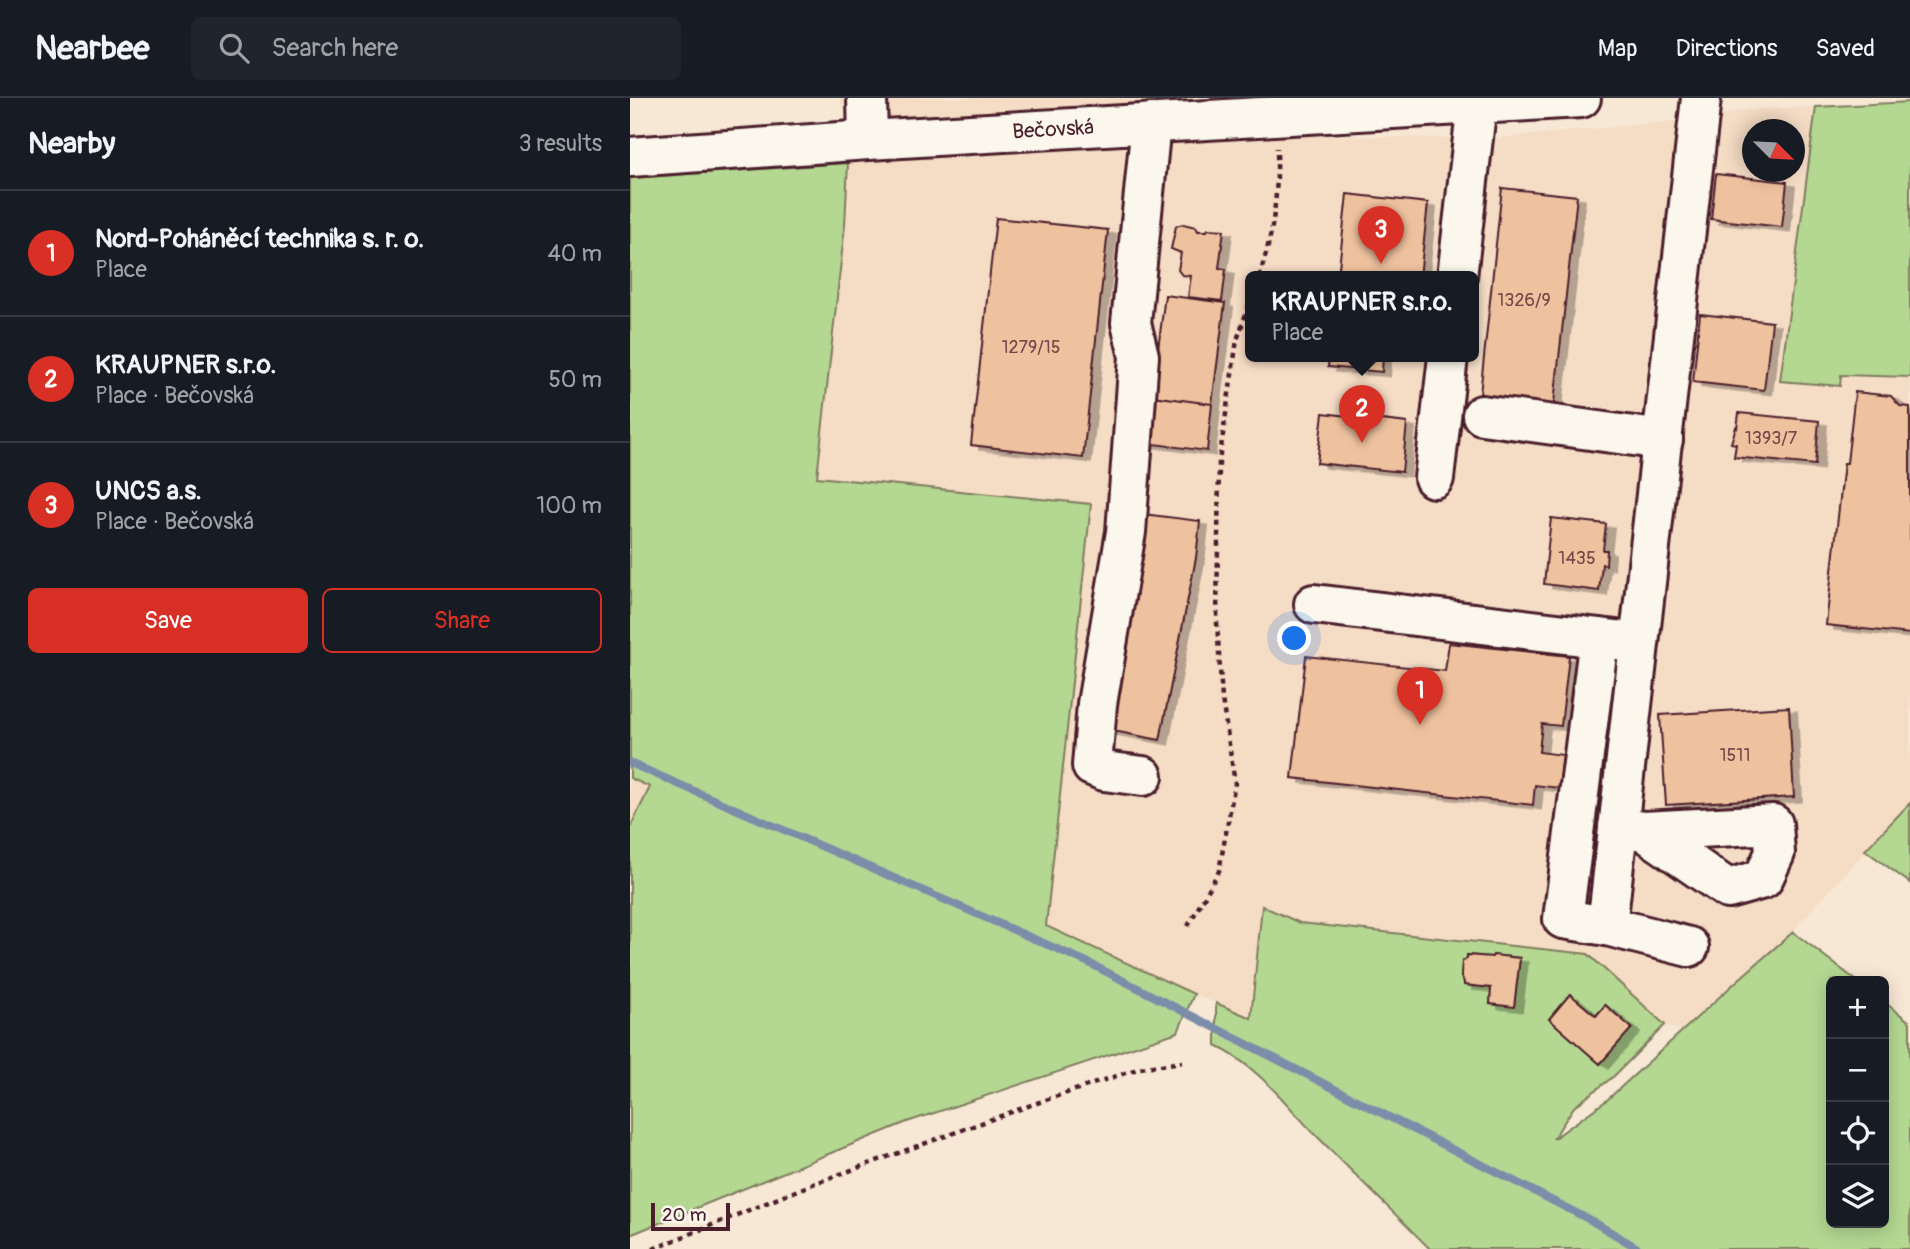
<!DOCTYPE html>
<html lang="en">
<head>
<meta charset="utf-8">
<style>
  :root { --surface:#171b24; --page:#20242c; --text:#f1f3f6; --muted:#9ea1a6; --line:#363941; --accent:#d93025 }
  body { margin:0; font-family:Pangolin,sans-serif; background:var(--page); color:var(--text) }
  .controls { position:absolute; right:21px; bottom:21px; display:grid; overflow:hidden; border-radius:10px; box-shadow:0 4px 18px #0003 }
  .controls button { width:63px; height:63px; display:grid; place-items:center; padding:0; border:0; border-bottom:2px solid var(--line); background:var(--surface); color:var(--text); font:35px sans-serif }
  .compass { position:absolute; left:1112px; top:21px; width:63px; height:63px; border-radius:50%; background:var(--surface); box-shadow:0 4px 18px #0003; rotate:114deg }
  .scale { position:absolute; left:21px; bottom:18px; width:79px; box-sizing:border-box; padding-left:7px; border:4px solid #4a1f2b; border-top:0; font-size:19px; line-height:24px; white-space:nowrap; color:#4a1f2b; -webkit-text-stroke:5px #fbf7ec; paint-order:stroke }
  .you { position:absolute; left:665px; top:541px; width:24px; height:24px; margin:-18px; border:5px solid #fff; border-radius:50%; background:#1a73e8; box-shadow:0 0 0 10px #1a73e833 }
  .badge { display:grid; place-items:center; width:46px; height:46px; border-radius:50%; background:var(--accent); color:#fff; font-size:23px; font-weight:700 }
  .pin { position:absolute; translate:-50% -58px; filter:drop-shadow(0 2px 4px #0008) }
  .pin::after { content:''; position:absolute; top:37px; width:24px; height:21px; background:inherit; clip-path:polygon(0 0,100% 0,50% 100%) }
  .popup { position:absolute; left:615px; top:173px; width:234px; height:91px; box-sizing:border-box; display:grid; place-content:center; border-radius:10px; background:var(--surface); filter:drop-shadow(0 2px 5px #0005); font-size:23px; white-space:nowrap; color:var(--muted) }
  .popup b { font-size:26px; color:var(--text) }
  .popup::after { content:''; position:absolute; left:50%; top:100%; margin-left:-14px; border:14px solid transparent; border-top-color:var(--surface) }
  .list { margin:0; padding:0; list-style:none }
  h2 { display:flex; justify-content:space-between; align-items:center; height:91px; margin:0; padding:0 28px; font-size:30px }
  h2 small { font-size:23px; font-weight:400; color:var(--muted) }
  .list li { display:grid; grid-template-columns:46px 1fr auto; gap:21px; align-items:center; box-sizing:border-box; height:126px; padding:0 28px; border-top:2px solid var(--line) }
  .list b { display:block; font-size:26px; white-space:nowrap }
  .list p { margin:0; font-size:23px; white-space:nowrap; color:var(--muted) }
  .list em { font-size:23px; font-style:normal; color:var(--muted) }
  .actions { display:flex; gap:14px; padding:21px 28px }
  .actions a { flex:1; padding:16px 0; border:2px solid var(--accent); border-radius:10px; text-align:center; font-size:24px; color:var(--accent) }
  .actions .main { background:var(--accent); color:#fff }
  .icon { flex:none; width:38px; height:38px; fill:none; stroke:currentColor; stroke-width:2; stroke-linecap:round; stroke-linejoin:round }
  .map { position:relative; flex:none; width:1280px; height:1151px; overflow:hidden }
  header { display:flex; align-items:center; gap:42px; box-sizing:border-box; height:98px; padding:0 35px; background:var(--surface); border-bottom:2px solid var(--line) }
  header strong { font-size:33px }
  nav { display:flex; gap:38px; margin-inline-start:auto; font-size:24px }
  .search { width:490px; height:63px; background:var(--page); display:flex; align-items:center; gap:18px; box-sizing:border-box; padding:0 24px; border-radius:10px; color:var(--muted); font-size:26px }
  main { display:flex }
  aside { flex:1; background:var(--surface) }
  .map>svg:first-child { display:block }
  .built { fill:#f5dcc5; fill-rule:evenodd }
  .green { fill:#b4d892; stroke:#7f7c5e; stroke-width:2; fill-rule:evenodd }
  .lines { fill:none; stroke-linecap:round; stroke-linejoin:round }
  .stream { stroke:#7c8daa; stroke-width:8 }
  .building { fill:#efc29f; stroke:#4a1f2b; stroke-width:2; filter:url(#shadow) }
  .minor-casing { stroke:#4a1f2b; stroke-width:44 }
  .path { stroke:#4a1f2b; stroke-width:4.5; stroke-dasharray:5 5; stroke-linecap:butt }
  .minor { stroke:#fbf7ec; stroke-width:38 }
  .labels { text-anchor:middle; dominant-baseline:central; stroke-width:6; stroke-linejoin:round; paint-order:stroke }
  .number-label { font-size:18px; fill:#734848 }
  .street-label { font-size:21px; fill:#4a1f2b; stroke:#fbf7ec }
</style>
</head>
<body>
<header>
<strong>Nearbee</strong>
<div class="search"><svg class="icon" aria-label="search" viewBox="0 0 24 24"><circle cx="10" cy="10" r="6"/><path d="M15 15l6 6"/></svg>Search here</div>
<nav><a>Map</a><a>Directions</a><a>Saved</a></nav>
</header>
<main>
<aside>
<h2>Nearby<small>3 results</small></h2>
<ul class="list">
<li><span class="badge">1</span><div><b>Nord-Poháněcí technika s. r. o.</b><p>Place</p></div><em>40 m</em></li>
<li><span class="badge">2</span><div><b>KRAUPNER s.r.o.</b><p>Place · Bečovská</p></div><em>50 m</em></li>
<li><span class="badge">3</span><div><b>UNCS a.s.</b><p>Place · Bečovská</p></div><em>100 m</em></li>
</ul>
<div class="actions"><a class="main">Save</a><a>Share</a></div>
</aside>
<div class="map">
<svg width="1280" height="1151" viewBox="0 0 1280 1151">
  <defs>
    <filter id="shadow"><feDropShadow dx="8" dy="4.5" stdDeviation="0" flood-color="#0004"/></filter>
  </defs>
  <rect width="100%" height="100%" fill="#f7e7d5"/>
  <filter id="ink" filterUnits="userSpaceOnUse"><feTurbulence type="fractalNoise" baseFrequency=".0143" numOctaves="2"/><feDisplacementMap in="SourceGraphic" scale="14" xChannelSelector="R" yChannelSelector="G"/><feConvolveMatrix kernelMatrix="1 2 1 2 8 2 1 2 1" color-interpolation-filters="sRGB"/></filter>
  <g filter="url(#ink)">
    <!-- built -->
    <path class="built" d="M211,0H647L238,23L225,22L211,6Z
      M1280,4V705L1156,840L1053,933L1035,927L958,856L670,825L632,808L621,920L564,896L416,828L461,406L187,379L215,127L218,65L535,37L624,36L860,41L1056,22L1100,16L1115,12ZM1122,32H1164V74H1122ZM620,179H844V259H620Z
      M0,680L21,689L0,730Z"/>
    <!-- green -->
    <path class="green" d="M1280,4V279L1211,277L1210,288L1150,283L1186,9Z
      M218,65L215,127L187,379L461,406L416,828L564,896L548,934L277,1024L0,1137V730L20,689L0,680V80Z
      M1280,705V785L1235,752Z
      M632,808L670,825L958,856L1035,927L984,978L944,1009L923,1041L977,1002L1108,882L1163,834L1227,883H1201V1125H1254V904L1280,924V1151H800C759,1110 718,1070 678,1029C650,999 624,966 586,948V905L621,920ZM838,857L862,859L863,857L890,860L884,908L860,906L861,890L834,884L831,879L832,864L837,860ZM940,896L966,918L976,907L1001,930L970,965L919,921Z"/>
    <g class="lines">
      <!-- stream -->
      <path class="stream" d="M0,665L457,864L962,1123L1009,1151"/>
    </g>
    <!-- building -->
    <path class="building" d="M1086,76L1157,84L1152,129L1081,121Z
      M872,90L947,98L923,314L849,306Z
      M717,96L798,105L790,179H708Z
      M366,120L478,132L453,360L341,347Z
      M553,126L566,129L568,133H577L578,131L594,132L589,170L596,171L592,203L558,199L561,178L552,177L548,172L551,155L541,151L546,128Z
      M535,197L595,205L582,306L522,298Z
      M1070,216L1142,224L1134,292L1063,284Z
      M699,259H753L752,274L698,269Z
      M1225,294L1261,298L1270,308L1280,309V536L1196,527L1214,365H1217Z
      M522,298L582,306L577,353L516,345Z
      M693,315L777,325L772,374L687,365Z
      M1109,315L1189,323L1185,367L1104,359L1106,346L1101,345L1106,329L1107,330Z
      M513,416L570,423L566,460L530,642L473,631Z
      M921,420L976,426L973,452H977L976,467L972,466L969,493L914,486Z
      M819,545L939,558L931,628L912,626L909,654L933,657L929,690L905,687L903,707L662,680L676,558L815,573Z
      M1159,609L1164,699L1036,707L1030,617Z
      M837,857L862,859L863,857L890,860L884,909L860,906L861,890L834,887V884L831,879L832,864L837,860Z
      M940,896L966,918L975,907L1002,930L970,966L919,921Z"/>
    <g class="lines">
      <!-- minor casing -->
      <g class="minor-casing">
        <g id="minor">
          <path d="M237,0L238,42"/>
          <path id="s1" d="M0,59L238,42L951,0"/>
          <path d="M827,179L847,5"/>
          <path d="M852,317L1033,342"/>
          <path d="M804,380L818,259"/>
          <path d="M684,506L995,543"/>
          <path d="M969,540L933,821L977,828"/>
          <path d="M513,678L474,673L462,668L467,606L496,434L509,258L501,225L521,25"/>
          <path d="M988,729L1014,733L1098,791L1133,781L1145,755L1143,726L1014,733"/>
          <path d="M1059,849L977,828L1071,0"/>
        </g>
      </g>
      <!-- path -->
      <path class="path" d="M629,179C644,135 648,95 647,50
        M558,828L589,773L605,685L592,601L587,525L589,363L607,242L620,204
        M23,1151L183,1086L401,1007L510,970L552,964"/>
      <!-- minor -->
      <use href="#minor" class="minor"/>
    </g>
  </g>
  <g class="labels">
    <!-- number labels -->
    <g class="number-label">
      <text x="894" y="202">1326/9</text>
      <text x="401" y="249">1279/15</text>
      <text x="1141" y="340">1393/7</text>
      <text x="947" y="460">1435</text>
      <text x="1105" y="657">1511</text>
    </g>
    <!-- street labels -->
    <g class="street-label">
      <text stroke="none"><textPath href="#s1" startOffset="424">Bečovská</textPath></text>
    </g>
  </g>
</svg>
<div class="controls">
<button>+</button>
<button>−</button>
<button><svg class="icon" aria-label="locate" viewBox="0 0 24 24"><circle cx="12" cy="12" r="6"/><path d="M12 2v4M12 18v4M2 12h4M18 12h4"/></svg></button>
<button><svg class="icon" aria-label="layers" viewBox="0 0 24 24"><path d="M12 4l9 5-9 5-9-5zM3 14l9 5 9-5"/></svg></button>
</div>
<svg class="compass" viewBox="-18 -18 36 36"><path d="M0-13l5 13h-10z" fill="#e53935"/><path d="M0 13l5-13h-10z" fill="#9ea1a6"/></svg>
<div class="scale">20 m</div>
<div class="you"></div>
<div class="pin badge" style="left:790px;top:627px">1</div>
<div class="pin badge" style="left:732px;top:345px">2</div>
<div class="popup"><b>KRAUPNER s.r.o.</b>Place</div>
<div class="pin badge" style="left:751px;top:166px">3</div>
</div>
</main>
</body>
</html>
